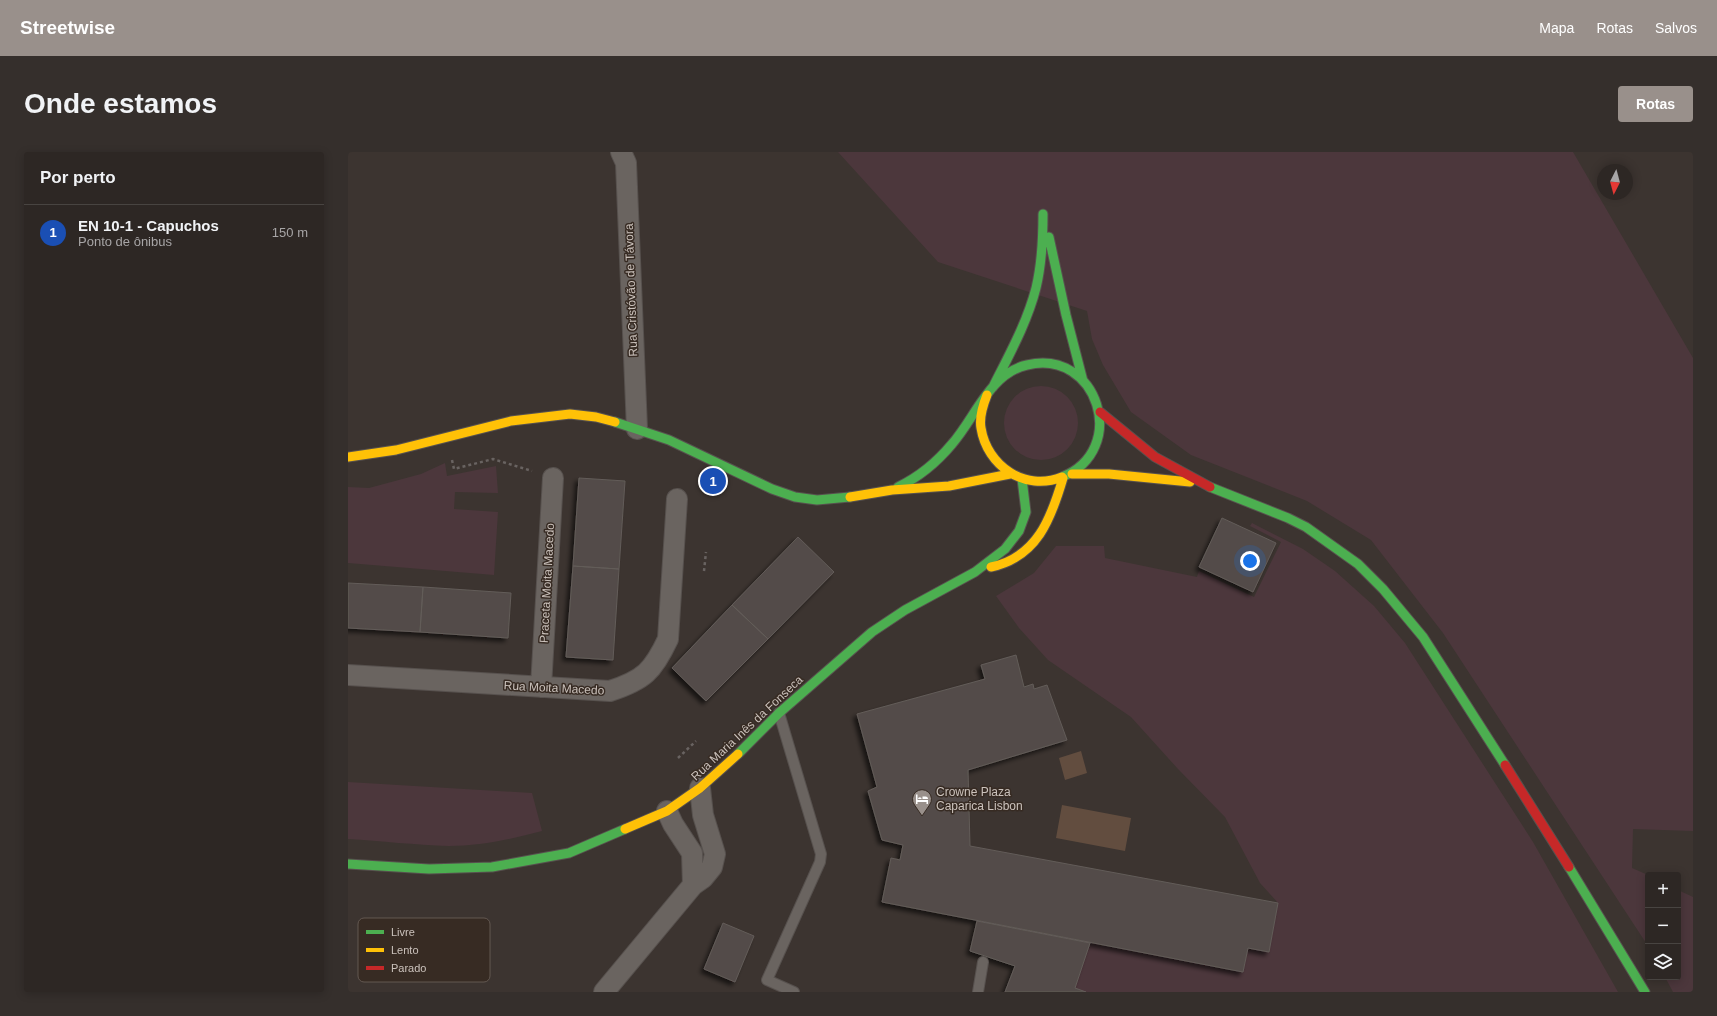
<!DOCTYPE html>
<html lang="pt">
<head>
<meta charset="utf-8">
<style>
  :root { --surface:#2d2724; --page:#352f2c; --text:#f1f3f6; --muted:#a7a5a6; --line:#484441; --accent:#99908b }
  body { margin:0; font-family:Arial,sans-serif; background:var(--page); color:var(--text) }
  .controls { position:absolute; right:12px; bottom:12px; display:grid; overflow:hidden; border-radius:4px; box-shadow:0 2px 10px #0003 }
  .controls button { width:36px; height:36px; display:grid; place-items:center; padding:0; border:0; border-bottom:1px solid var(--line); background:var(--surface); color:var(--text); font:20px sans-serif }
  .compass { position:absolute; left:1249px; top:12px; width:36px; height:36px; border-radius:50%; background:var(--surface); box-shadow:0 2px 10px #0003; rotate:186deg }
  .you { position:absolute; left:902px; top:409px; width:14px; height:14px; margin:-10px; border:3px solid #fff; border-radius:50%; background:#1a73e8; box-shadow:0 0 0 6px #1a73e833 }
  .badge { display:grid; place-items:center; width:26px; height:26px; border-radius:50%; background:var(--accent); color:#fff; font-size:13px; font-weight:700 }
  .pin { position:absolute; translate:-50% -50%; border:2px solid #fff; box-shadow:0 1px 4px #0006 }
  .list { margin:0; padding:0; list-style:none }
  h2 { display:flex; justify-content:space-between; align-items:center; height:52px; margin:0; padding:0 16px; font-size:17px }
  h2 small { font-size:13px; font-weight:400; color:var(--muted) }
  .list li { display:grid; grid-template-columns:26px 1fr auto; gap:12px; align-items:center; box-sizing:border-box; height:56px; padding:0 16px; border-top:1px solid var(--line) }
  .list b { display:block; font-size:15px; white-space:nowrap }
  .list p { margin:0; font-size:13px; white-space:nowrap; color:var(--muted) }
  .list em { font-size:13px; font-style:normal; color:var(--muted) }
  .icon { flex:none; width:22px; height:22px; fill:none; stroke:currentColor; stroke-width:2; stroke-linecap:round; stroke-linejoin:round }
  .map { position:relative; flex:none; width:1345px; height:840px; overflow:hidden; border-radius:4px }
  header { display:flex; align-items:center; gap:24px; box-sizing:border-box; height:56px; padding:0 20px; background:var(--accent); color:#fff }
  header strong { font-size:19px }
  nav { display:flex; gap:22px; margin-inline-start:auto; font-size:14px }
  .intro { display:flex; align-items:center; justify-content:space-between; box-sizing:border-box; height:96px; padding:0 24px }
  h1 { margin:0; font-size:28px }
  .button { padding:10px 18px; border-radius:4px; background:var(--accent); color:#fff; font-size:14px; font-weight:700 }
  main { display:flex; gap:24px; padding:0 24px }
  aside { flex:1; background:var(--surface); border-radius:4px; box-shadow:0 2px 10px #0003 }
  .map>svg:first-child { display:block }
  .green { fill:#4c373c }
  .water { fill:#624d3f }
  .building { fill:#524c48; stroke:#635c59; filter:url(#shadow) }
  .lines { fill:none; stroke-linecap:round; stroke-linejoin:round }
  .lane-casing { stroke:#57514e; stroke-width:12 }
  .street-casing { stroke:#57514e; stroke-width:22 }
  .fast-casing { stroke:#57514e; stroke-width:11 }
  .slow-casing { stroke:#57514e; stroke-width:11 }
  .jam-casing { stroke:#57514e; stroke-width:11 }
  .path { stroke:#696361; stroke-width:2.5; stroke-dasharray:3 3; stroke-linecap:butt }
  .lane { stroke:#6a6460; stroke-width:10 }
  .street { stroke:#6a6460; stroke-width:20 }
  .fast { stroke:#4caf50; stroke-width:9 }
  .slow { stroke:#ffc107; stroke-width:9 }
  .jam { stroke:#c62828; stroke-width:9 }
  .labels { text-anchor:middle; dominant-baseline:central; stroke-width:3; stroke-linejoin:round; paint-order:stroke }
  .street-label { font-size:12px; fill:#cbc2bc; stroke:#372b23 }
  .poi-label { font-size:12px; fill:#cbc2bc; stroke:#372b23; text-anchor:start }
  .key { fill:#372b23; stroke:#635851; stroke-width:1 }
  .key-label { font-size:11px; fill:#cbc2bc }
</style>
</head>
<body>
<header>
<strong>Streetwise</strong>
<nav><a>Mapa</a><a>Rotas</a><a>Salvos</a></nav>
</header>
<div class="intro"><h1>Onde estamos</h1><a class="button">Rotas</a></div>
<main>
<aside>
<h2>Por perto<small></small></h2>
<ul class="list">
<li><span class="badge" style="background:#1a4fb4">1</span><div><b>EN 10-1 - Capuchos</b><p>Ponto de ônibus</p></div><em>150 m</em></li>
</ul>
</aside>
<div class="map">
<svg width="1345" height="840" viewBox="0 0 1345 840">
  <defs>
    <filter id="shadow"><feDropShadow dx="-3.5" dy="3.5" stdDeviation="2" flood-color="#0009"/></filter>
  </defs>
  <rect width="100%" height="100%" fill="#3c3430"/>
  <!-- green -->
  <path class="green" d="M490,0H1225L1345,206V679L1285,677L1284,716L1300,723V794L1095,481L1023,388L959,349L843,303L783,260L755,213L744,187L739,159L590,110Z
    M656 271a37 37 0 1 1 74 0a37 37 0 1 1-74 0Z
    M97,311L99,324L148,314L150,341L107,340L106,357L150,360L146,423L0,411V335L21,336L73,322Z
    M904,371L955,397L987,419L1026,454L1057,491L1185,690L1270,840H738L727,836L742,791L895,820L900,796L921,800L930,751L912,731L877,665L830,617L783,565L700,508L671,476L648,444L686,421L708,394H756L757,406L849,425L851,419L906,445L933,390L902,374Z
    M0,630L184,641L194,679C164,687 132,694 101,694C67,693 33,689 0,687Z
    M1330,738L1345,745V840H1325L1317,825H1330Z"/>
  <!-- water -->
  <path class="water" d="M733,599L739,621L717,628L711,606Z
    M714,653L783,666L777,699L708,686Z"/>
  <!-- building -->
  <path class="building" d="M231,326L277,329L271,417L225,414Z
    M874,366L928,391L905,440L851,415Z
    M450,385L486,420L420,487L384,453Z
    M225,414L271,417L265,508L218,505Z
    M0,431L75,435L72,480L0,476Z
    M75,435L163,441L160,486L72,480Z
    M384,453L420,487L358,549L324,516Z
    M668,503L676,535L685,532L686,537L699,533L719,588L620,618L622,694L930,751L921,800L900,796L895,820L534,750L543,706L552,708L555,693L534,688L520,639L529,635L509,562L637,527L633,513Z
    M629,769L742,791L727,836L738,840H657L667,814L622,799Z
    M375,771L406,784L387,830L356,817Z"/>
  <g class="lines">
    <!-- lane casing -->
    <g class="lane-casing">
      <path id="lane" d="M431,561L473,702L472,710L419,828L446,840
        M630,840L635,810"/>
    </g>
    <!-- street casing -->
    <g class="street-casing">
      <path id="street" d="M273,0L278,11L289,277
        M0,523L262,539C296,528 305,519 320,487L329,347
        M193,535L205,326
        M319,659L325,672L344,701L345,733
        M256,840L345,733L355,726L364,715L367,702L355,663L352,636"/>
    </g>
    <!-- fast casing -->
    <g class="fast-casing">
      <path id="fast" d="M701,85L718,163L735,229
        M645,235C661,203 679,171 688,136C694,111 695,87 695,62
        M267,270L321,288L424,337L447,345L469,348L502,345
        M550,335C571,325 589,310 604,292C627,266 642,221 679,213C750,196 782,298 714,325
        M862,335L940,366L958,375L1010,412L1035,437L1075,485L1157,613
        M390,602L431,561L524,480L557,458L627,420L657,397L671,379L678,360L674,327
        M0,712L81,717L144,715L221,701L277,677
        M1221,715L1297,840"/>
    </g>
    <!-- slow casing -->
    <g class="slow-casing">
      <path id="slow" d="M639,243C635,253 631,265 633,276C639,314 677,340 714,325
        M0,305L48,298L163,269L222,262L248,265L267,270
        M724,322H761L842,330
        M502,345L544,338L601,334L662,322
        M643,415C689,405 703,367 715,326
        M277,677L319,659L352,636L390,602"/>
    </g>
    <!-- jam casing -->
    <g class="jam-casing">
      <path id="jam" d="M752,260L807,305L862,335
        M1157,613L1221,715"/>
    </g>
    <!-- path -->
    <path class="path" d="M104,308L106,317L145,307L184,319
      M356,419L358,400
      M330,606L348,589"/>
    <!-- lane -->
    <use href="#lane" class="lane"/>
    <!-- street -->
    <use href="#street" class="street"/>
    <!-- fast -->
    <use href="#fast" class="fast"/>
    <!-- slow -->
    <use href="#slow" class="slow"/>
    <!-- jam -->
    <use href="#jam" class="jam"/>
  </g>
  <!-- icons -->
  <defs>
    <g id="hotel-pin" transform="scale(1)"><path d="M0 17L-7.5 6A9.5 9.5 0 1 1 7.5 6Z" fill="#99908b" stroke="#372b23"/><path d="M-6-4.5h1.5V1H6V5H4.5V3h-9V5H-6ZM-4 0a1.8 1.8 0 1 1 3.6 0ZM.5 0V-2.5h3Q6-2.5 6 0Z" fill="#fff"/></g>
  </defs>
  <g fill-rule="evenodd">
    <use href="#hotel-pin" x="574" y="647"/>
  </g>
  <g class="labels">
    <!-- street labels -->
    <g class="street-label">
      <text transform="translate(283 138) rotate(-92)">Rua Cristóvão de Távora</text>
      <text transform="translate(199 431) rotate(-87)">Praceta Moita Macedo</text>
      <text transform="translate(206 536) rotate(3)">Rua Moita Macedo</text>
      <text transform="translate(399 576) rotate(-43)">Rua Maria Inês da Fonseca</text>
    </g>
    <!-- poi labels -->
    <g class="poi-label">
      <text x="588" y="640">Crowne Plaza<tspan x="588" dy="14">Caparica Lisbon</tspan></text>
    </g>
  </g>
  <!-- legend -->
  <rect x="10" y="766" width="132" height="64" rx="6" class="key"/>
  <rect x="18" y="778" width="18" height="4" fill="#4caf50"/>
  <rect x="18" y="796" width="18" height="4" fill="#ffc107"/>
  <rect x="18" y="814" width="18" height="4" fill="#c62828"/>
  <g class="key-label">
    <text x="43" y="784">Livre</text>
    <text x="43" y="802">Lento</text>
    <text x="43" y="820">Parado</text>
  </g>
</svg>
<div class="controls">
<button>+</button>
<button>−</button>
<button><svg class="icon" aria-label="layers" viewBox="0 0 24 24"><path d="M12 4l9 5-9 5-9-5zM3 14l9 5 9-5"/></svg></button>
</div>
<svg class="compass" viewBox="-18 -18 36 36"><path d="M0-13l5 13h-10z" fill="#e53935"/><path d="M0 13l5-13h-10z" fill="#a7a5a6"/></svg>
<div class="you"></div>
<div class="pin badge" style="left:365px;top:329px;background:#1a4fb4">1</div>
</div>
</main>
</body>
</html>
